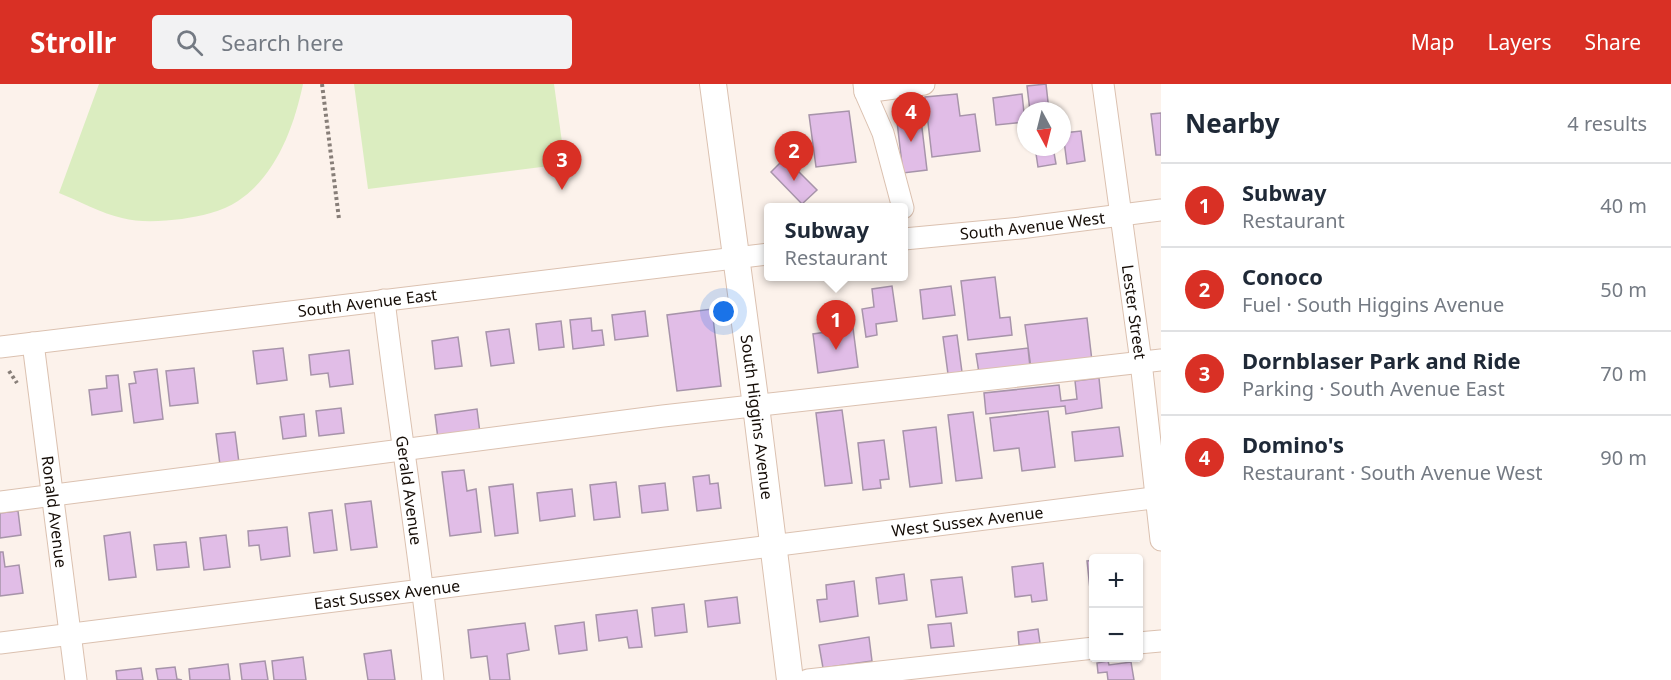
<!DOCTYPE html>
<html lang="en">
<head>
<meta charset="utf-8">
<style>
  :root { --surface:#fff; --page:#f2f2f3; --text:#1f2937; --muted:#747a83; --line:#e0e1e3; --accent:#d93025 }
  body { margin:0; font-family:"Noto Sans",sans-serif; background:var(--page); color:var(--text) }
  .controls { position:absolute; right:18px; bottom:18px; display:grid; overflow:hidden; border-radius:6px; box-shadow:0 2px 4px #0004 }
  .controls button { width:54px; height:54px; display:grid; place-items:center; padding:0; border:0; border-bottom:2px solid var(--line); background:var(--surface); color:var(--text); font:30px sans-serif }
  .compass { position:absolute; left:1017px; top:18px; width:54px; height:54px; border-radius:50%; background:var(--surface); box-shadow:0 2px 4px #0004; rotate:173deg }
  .you { position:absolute; left:724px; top:228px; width:21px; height:21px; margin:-15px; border:4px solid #fff; border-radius:50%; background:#1a73e8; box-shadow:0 0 0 9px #1a73e833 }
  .badge { display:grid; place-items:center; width:39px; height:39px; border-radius:50%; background:var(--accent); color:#fff; font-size:20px; font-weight:700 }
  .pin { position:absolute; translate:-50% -50px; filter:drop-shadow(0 2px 3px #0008) }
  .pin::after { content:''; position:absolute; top:32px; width:21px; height:18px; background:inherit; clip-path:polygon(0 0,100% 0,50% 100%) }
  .popup { position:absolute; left:764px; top:119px; width:144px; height:78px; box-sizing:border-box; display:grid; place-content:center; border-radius:6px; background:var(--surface); filter:drop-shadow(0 2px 4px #0005); font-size:20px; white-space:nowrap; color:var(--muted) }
  .popup b { font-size:22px; color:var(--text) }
  .popup::after { content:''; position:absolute; left:50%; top:100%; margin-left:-12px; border:12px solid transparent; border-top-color:var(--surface) }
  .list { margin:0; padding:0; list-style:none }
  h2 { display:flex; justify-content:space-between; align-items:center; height:78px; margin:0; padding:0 24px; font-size:26px }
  h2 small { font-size:20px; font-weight:400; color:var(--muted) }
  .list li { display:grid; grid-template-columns:39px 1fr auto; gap:18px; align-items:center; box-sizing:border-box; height:84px; padding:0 24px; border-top:2px solid var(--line) }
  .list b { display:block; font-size:22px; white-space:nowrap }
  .list p { margin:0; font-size:20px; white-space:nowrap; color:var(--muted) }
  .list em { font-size:20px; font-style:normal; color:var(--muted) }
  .icon { flex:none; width:33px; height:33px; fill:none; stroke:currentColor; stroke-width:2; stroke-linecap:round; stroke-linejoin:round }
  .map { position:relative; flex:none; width:1161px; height:596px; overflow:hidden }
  header { display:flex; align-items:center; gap:36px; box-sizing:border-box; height:84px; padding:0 30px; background:var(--accent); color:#fff }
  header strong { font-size:28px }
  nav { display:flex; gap:33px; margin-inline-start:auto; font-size:21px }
  .search { width:420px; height:54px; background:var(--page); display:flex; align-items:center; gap:15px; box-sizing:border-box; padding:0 21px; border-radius:6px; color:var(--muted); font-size:22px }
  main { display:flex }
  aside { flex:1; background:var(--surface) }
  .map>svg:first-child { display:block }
  .green { fill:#dbedc0 }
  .building { fill:#e1bde7; stroke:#a794aa; stroke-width:1.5 }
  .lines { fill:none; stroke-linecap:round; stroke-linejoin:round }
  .minor-casing { stroke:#dbc1b0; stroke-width:23 }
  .major-casing { stroke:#dbc1b0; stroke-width:28 }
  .path { stroke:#877e78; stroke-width:4; stroke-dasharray:3 3; stroke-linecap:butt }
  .minor { stroke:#fff; stroke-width:21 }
  .major { stroke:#fff; stroke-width:26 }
  .labels { text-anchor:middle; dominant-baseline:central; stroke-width:5; stroke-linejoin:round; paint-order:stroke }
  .street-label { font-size:16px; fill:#150d07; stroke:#fff }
</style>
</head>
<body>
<header>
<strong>Strollr</strong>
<div class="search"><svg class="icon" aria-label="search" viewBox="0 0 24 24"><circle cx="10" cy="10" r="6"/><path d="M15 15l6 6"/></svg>Search here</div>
<nav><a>Map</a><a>Layers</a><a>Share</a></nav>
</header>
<main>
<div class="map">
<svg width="1161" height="596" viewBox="0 0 1161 596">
  <rect width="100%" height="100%" fill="#fcf2eb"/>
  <!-- green -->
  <path class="green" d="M99,0H303C294,43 276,92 238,117C222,128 200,132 182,135C163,137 141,139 122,134C103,130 77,116 59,109Z
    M354,0H554L565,80L368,105Z"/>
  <!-- building -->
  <path class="building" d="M1046,0L1049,27H1030L1027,2Z
    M957,10L960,32L975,30L980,67L932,73L925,13Z
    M1022,10L1025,38L996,41L993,14Z
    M849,27L856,78L816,83L809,31Z
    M920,27L927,86L903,89L896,29Z
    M1161,29V71H1156L1151,30Z
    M1081,47L1085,77L1067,80L1063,49Z
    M1035,63H1053L1056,80L1038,83Z
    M785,74L817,106L802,120L771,88Z
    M995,193L1000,234L1010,233L1012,251L968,256L961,197Z
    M892,202L897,237L876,240L877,251L866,253L862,225L874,223L872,205Z
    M951,202L955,231L923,235L920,206Z
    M712,225L721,302L677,307L667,231Z
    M645,227L648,252L615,256L612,231Z
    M591,234L592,247L602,246L604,261L573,265L570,236Z
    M1087,234L1092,277L1031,284L1025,241Z
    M561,237L564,263L539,266L536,240Z
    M853,244L858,283L818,289L813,250Z
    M509,245L514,279L491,282L486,248Z
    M957,251L962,288L948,290L943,253Z
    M458,253L462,282L435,285L432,257Z
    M283,264L287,296L257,300L253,267Z
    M1028,264L1030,283L979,289L976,270Z
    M349,266L353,300L330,303L328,289L311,291L309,271Z
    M194,284L198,319L170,322L166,287Z
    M157,285L163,335L134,339L129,300L136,299L134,288Z
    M118,291L122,327L92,331L89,306L107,304L106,292Z
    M1099,294L1102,324L1066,330L1065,322L986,330L984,309L1059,301L1061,317L1077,315L1075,297Z
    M341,324L344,349L319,352L316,327Z
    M477,325L480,349L438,355L435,331Z
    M842,326L852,399L825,402L816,329Z
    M1048,327L1055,383L1022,387L1019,364L994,367L990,334Z
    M973,328L982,394L956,397L948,331Z
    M304,330L306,352L283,355L280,333Z
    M936,343L942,399L910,403L903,347Z
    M1119,343L1123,372L1075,377L1072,348Z
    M235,348L239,379L220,381L216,350Z
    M884,356L889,395L880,396L881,404L863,406L858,359Z
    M464,386L467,407L476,405L481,448L450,452L442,388Z
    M709,391L710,400L718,399L721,424L697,427L693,393Z
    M616,398L620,433L594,436L590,401Z
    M665,399L668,426L642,429L639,402Z
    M513,400L518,449L495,452L489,403Z
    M572,405L575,432L540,437L537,409Z
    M371,417L377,463L351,466L345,420Z
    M332,426L337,466L314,469L309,429Z
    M18,427L21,451L0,454V429Z
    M287,443L290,472L261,476L259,461L249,462L248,447Z
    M130,448L136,493L109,496L104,452Z
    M226,451L230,483L204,486L200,454Z
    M186,458L189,483L157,486L154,461Z
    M0,468H3L5,483L19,481L23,509L0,512Z
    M1094,476V505H1090L1087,477Z
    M1043,479L1047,516L1032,518L1031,511L1015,513L1012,483Z
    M904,490L907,516L879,520L876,494Z
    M962,493L967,529L936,533L931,496Z
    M854,497L858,532L820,538L817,516L827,515L826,501Z
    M737,513L740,539L708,543L705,517Z
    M684,520L687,548L655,552L652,524Z
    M637,526L642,563L629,564L627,553L599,557L596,531Z
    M584,538L587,566L559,570L555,542Z
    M525,539L529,566L507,570L510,596H490L487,572L471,574L468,546Z
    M951,539L954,562L931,564L928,541Z
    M1038,545L1040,559L1019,561L1018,548Z
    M869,553L872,577L823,584L819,561Z
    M391,566L395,596H368L364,570Z
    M303,573L306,596H274L272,577Z
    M265,577L268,596H242L240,580Z
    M1108,577L1109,581L1131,578L1134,596H1108L1107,588L1098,589L1097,579Z
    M228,580L230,596H190L189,585Z
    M175,583L177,595L182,596H158L156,585Z
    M141,584L143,596H117L116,587Z"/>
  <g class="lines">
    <!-- minor casing -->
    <g class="minor-casing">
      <g id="minor">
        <path d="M864,0L865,8L883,49L903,124"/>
        <path id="s1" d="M1103,0L1141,278L1161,456"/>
        <path d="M865,8L924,0"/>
        <path id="s2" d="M904,155L1020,144L1161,126"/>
        <path id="s3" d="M384,216C399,343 420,469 433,596"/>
        <path id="s4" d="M33,259L76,596"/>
        <path id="s5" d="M0,263L768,170"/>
        <path d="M0,418L663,332L1161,276"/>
        <path id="s6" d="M0,559L1161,413"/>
        <path d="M1138,559L1161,557"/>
        <path d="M808,596L1094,564"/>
      </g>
    </g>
    <!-- major casing -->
    <g class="major-casing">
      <g id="major">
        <path id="s7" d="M713,0L756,322L790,596"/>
      </g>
    </g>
    <!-- path -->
    <path class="path" d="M322,0L339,135
      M9,287L17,299"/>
    <!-- minor -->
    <use href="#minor" class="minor"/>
    <!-- major -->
    <use href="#major" class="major"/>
  </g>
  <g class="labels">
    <!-- street labels -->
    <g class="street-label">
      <text stroke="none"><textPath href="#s2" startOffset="129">South Avenue West</textPath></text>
      <text stroke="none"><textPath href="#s5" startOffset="370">South Avenue East</textPath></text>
      <text stroke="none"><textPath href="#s1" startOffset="230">Lester Street</textPath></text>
      <text stroke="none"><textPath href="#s7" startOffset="336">South Higgins Avenue</textPath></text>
      <text stroke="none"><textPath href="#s3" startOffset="192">Gerald Avenue</textPath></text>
      <text stroke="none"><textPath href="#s4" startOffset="170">Ronald Avenue</textPath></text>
      <text stroke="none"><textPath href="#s6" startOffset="975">West Sussex Avenue</textPath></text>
      <text stroke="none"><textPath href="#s6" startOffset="390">East Sussex Avenue</textPath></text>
    </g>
  </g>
</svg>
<div class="controls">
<button>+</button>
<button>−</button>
</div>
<svg class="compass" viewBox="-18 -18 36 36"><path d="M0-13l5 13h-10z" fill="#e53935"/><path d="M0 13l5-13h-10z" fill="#747a83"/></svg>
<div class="you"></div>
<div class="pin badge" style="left:836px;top:266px">1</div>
<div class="popup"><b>Subway</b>Restaurant</div>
<div class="pin badge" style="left:794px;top:97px">2</div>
<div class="pin badge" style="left:562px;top:106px">3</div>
<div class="pin badge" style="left:911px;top:58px">4</div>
</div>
<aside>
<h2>Nearby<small>4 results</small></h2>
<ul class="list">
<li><span class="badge">1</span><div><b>Subway</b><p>Restaurant</p></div><em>40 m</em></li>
<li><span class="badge">2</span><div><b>Conoco</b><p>Fuel · South Higgins Avenue</p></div><em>50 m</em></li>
<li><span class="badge">3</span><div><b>Dornblaser Park and Ride</b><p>Parking · South Avenue East</p></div><em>70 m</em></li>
<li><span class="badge">4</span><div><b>Domino's</b><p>Restaurant · South Avenue West</p></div><em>90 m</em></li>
</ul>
</aside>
</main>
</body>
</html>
